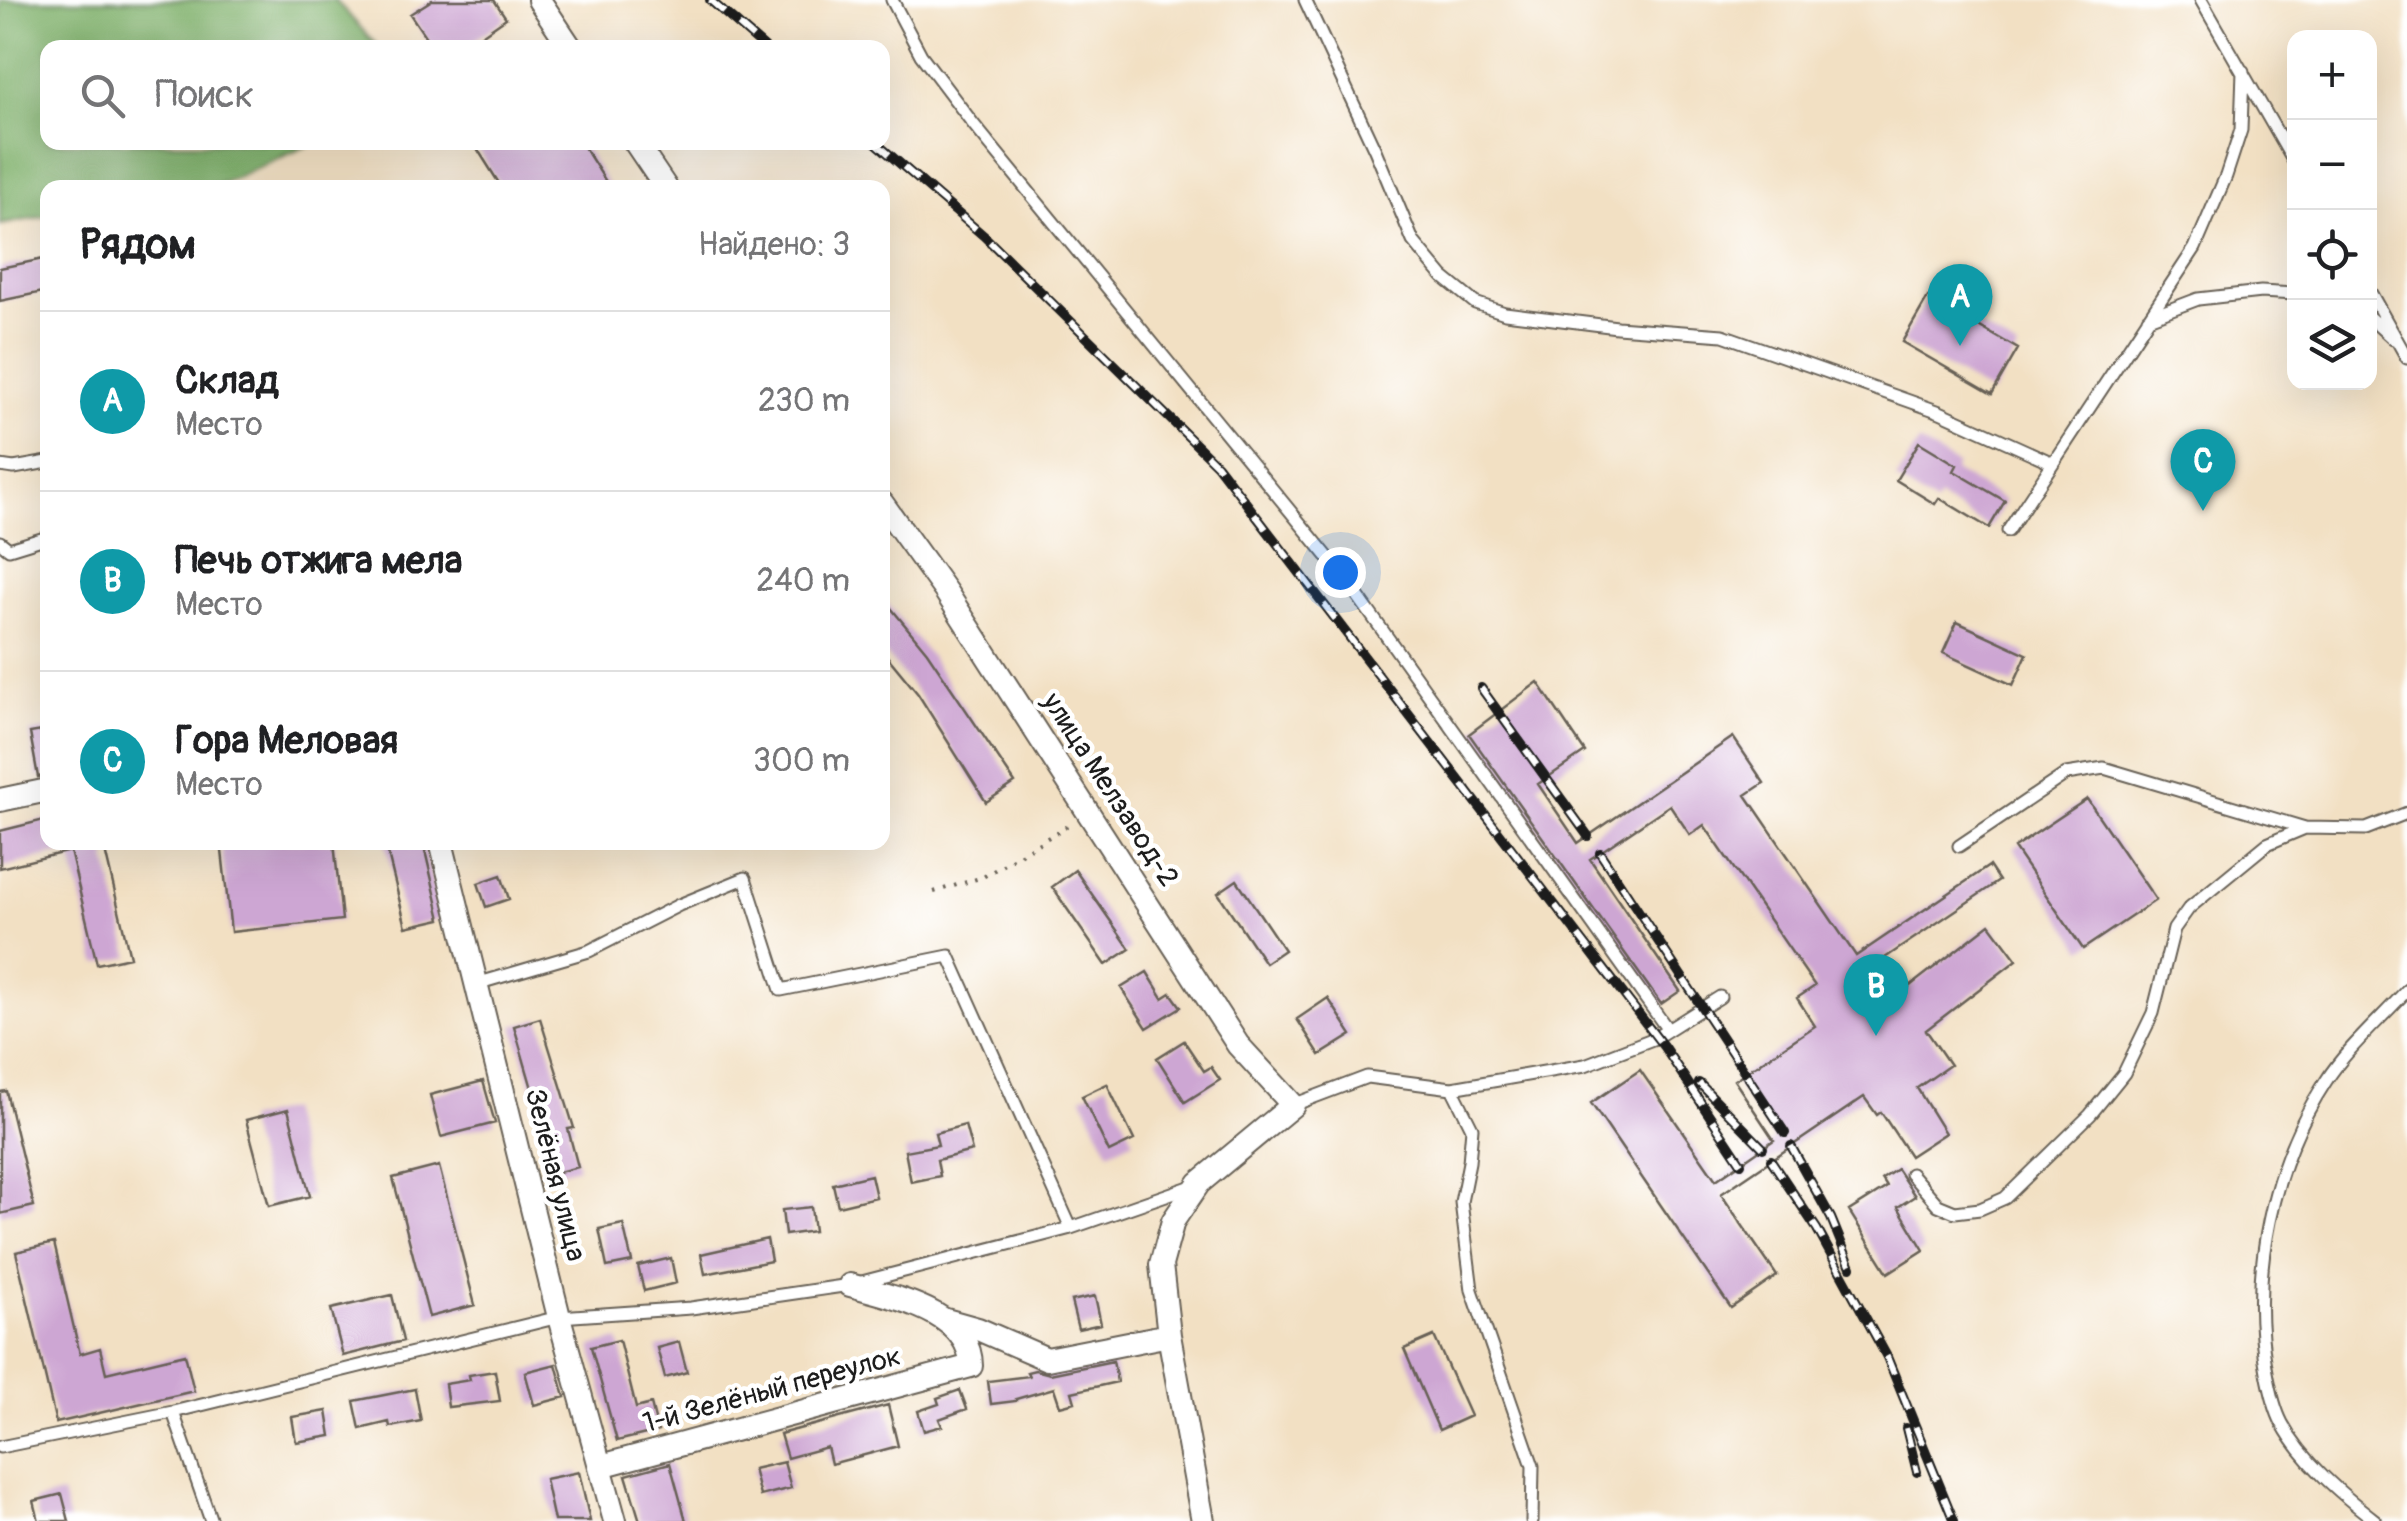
<!DOCTYPE html>
<html lang="ru">
<head>
<meta charset="utf-8">
<style>
  :root { --surface:#fff; --page:#f6f6f6; --text:#202124; --muted:#757577; --line:#e0e0e0; --accent:#7c3aed }
  body { margin:0; font-family:Pangolin,sans-serif; background:var(--page); color:var(--text) }
  .controls { position:absolute; right:30px; top:30px; display:grid; overflow:hidden; border-radius:20px; box-shadow:0 10px 40px #0002 }
  .controls button { width:90px; height:90px; display:grid; place-items:center; padding:0; border:0; border-bottom:2px solid var(--line); background:var(--surface); color:var(--text); font:50px sans-serif }
  .you { position:absolute; left:1340px; top:572px; width:35px; height:35px; margin:-25px; border:8px solid #fff; border-radius:50%; background:#1a73e8; box-shadow:0 0 0 15px #1a73e833 }
  .badge { display:grid; place-items:center; width:65px; height:65px; border-radius:50%; background:var(--accent); color:#fff; font-size:32px; font-weight:700 }
  .pin { position:absolute; translate:-50% -82px; filter:drop-shadow(0 2px 5px #0008) }
  .pin::after { content:''; position:absolute; top:52px; width:35px; height:30px; background:inherit; clip-path:polygon(0 0,100% 0,50% 100%) }
  .list { margin:0; padding:0; list-style:none }
  h2 { display:flex; justify-content:space-between; align-items:center; height:130px; margin:0; padding:0 40px; font-size:42px }
  h2 small { font-size:32px; font-weight:400; color:var(--muted) }
  .list li { display:grid; grid-template-columns:65px 1fr auto; gap:30px; align-items:center; box-sizing:border-box; height:180px; padding:0 40px; border-top:2px solid var(--line) }
  .list b { display:block; font-size:38px; white-space:nowrap }
  .list p { margin:0; font-size:32px; white-space:nowrap; color:var(--muted) }
  .list em { font-size:32px; font-style:normal; color:var(--muted) }
  .icon { flex:none; width:55px; height:55px; fill:none; stroke:currentColor; stroke-width:2; stroke-linecap:round; stroke-linejoin:round }
  .map { position:relative; flex:none; width:2407px; height:1521px; overflow:hidden }
  .search { position:absolute; background:var(--surface); box-shadow:0 10px 40px #0002; left:40px; top:40px; width:850px; height:110px; display:flex; align-items:center; gap:25px; box-sizing:border-box; padding:0 35px; border-radius:20px; color:var(--muted); font-size:38px }
  .panel { position:absolute; background:var(--surface); box-shadow:0 10px 40px #0002; left:40px; top:180px; width:850px; height:670px; border-radius:20px }
  .map>svg:first-child { display:block }
  .forest { fill:#7fb06b; stroke:#4e6644; stroke-width:2.5 }
  .building { fill:#cda6d3 }
  .lines { fill:none; stroke-linecap:round; stroke-linejoin:round }
  .lane-casing { stroke:#676156; stroke-width:15 }
  .street-casing { stroke:#676156; stroke-width:26 }
  .path { stroke:#676156; stroke-width:4; stroke-dasharray:2.5 8; stroke-linecap:butt }
  .lane { stroke:#fff; stroke-width:11 }
  .street { stroke:#fff; stroke-width:22 }
  .rail-casing { stroke:#1c1c1c; stroke-width:10 }
  .rail { stroke:#fff; stroke-width:6; stroke-dasharray:19; stroke-linecap:butt }
  .labels { text-anchor:middle; dominant-baseline:central; stroke-width:9; stroke-linejoin:round; paint-order:stroke }
  .street-label { font-size:28px; fill:#1c1c1c; stroke:#fff }
</style>
</head>
<body>
<div class="map">
<svg width="2407" height="1521" viewBox="0 0 2407 1521">
  <rect width="100%" height="100%" fill="#fff"/>
  <filter id="ink" filterUnits="userSpaceOnUse"><feTurbulence type="fractalNoise" baseFrequency=".01" numOctaves="2"/><feDisplacementMap in="SourceGraphic" scale="20" xChannelSelector="R" yChannelSelector="G"/><feConvolveMatrix kernelMatrix="1 2 1 2 8 2 1 2 1" color-interpolation-filters="sRGB"/></filter>
  <filter id="wash" filterUnits="userSpaceOnUse"><feTurbulence type="fractalNoise" baseFrequency=".0048" numOctaves="4" result="noise"/><feDisplacementMap in="SourceGraphic" scale="40" xChannelSelector="R" yChannelSelector="G"/><feGaussianBlur stdDeviation="2.25" result="paint"/><feColorMatrix in="noise" values="0 0 0 0 0 0 0 0 0 0 0 0 0 0 0 0 0 1.4 0 .05"/><feComposite in="paint" operator="in"/></filter>
  <g filter="url(#wash)">
    <rect width="100%" height="100%" fill="#f2e0c3"/>
    <!-- forest -->
    <path class="forest" d="M0,0H335L378,47L48,48V142L313,143L224,183L200,187L48,188L47,216L0,225Z"/>
    <g id="blocks">
      <!-- building -->
      <path class="building" d="M432,0H494L506,18L463,48H433L410,14Z
        M473,142H581L610,188H502Z
        M48,258V291L0,301V268Z
        M1928,297L2018,349L1992,394L1902,342Z
        M1919,442L1957,465L1954,471L2005,501L1989,528L1939,498L1935,504L1896,480Z
        M882,597L927,652L1015,783L986,802L918,694L882,650Z
        M1957,622L2027,654L2013,685L1943,653Z
        M1538,682L1585,752L1538,784L1578,843L1733,737L1764,783L1746,795L1856,956L1989,866L1999,881L1879,962L1901,993L1990,924L2017,960L1926,1030L1950,1065L1917,1088L1945,1133L1910,1156L1881,1112L1877,1115L1864,1097L1721,1194L1777,1276L1731,1308L1591,1103L1640,1070L1716,1180L1774,1140L1734,1080L1815,1026L1797,998L1815,986L1704,825L1690,835L1670,805L1590,859L1680,991L1661,1004L1469,734Z
        M48,730V775L38,777L30,733Z
        M2087,799L2156,900L2083,949L2014,848Z
        M48,819V842H103L130,957L97,964L70,851L0,868V831Z
        M221,842H334L342,920L231,932Z
        M385,842H423L441,919L406,927Z
        M1075,870L1130,949L1106,965L1052,887Z
        M501,875L509,899L486,907L478,883Z
        M1237,880L1284,950L1265,963L1218,893Z
        M1147,972L1163,998L1171,993L1181,1007L1147,1028L1121,988Z
        M1328,998L1352,1035L1320,1055L1297,1019Z
        M540,1018L574,1128L568,1129L578,1167L551,1174L543,1145L548,1144L514,1026Z
        M1184,1041L1204,1071L1211,1067L1220,1080L1185,1102L1157,1058Z
        M483,1081L495,1123L441,1137L430,1095Z
        M1107,1084L1134,1140L1109,1152L1082,1096Z
        M6,1091L34,1206L0,1214V1092Z
        M288,1109L310,1196L269,1206L246,1120Z
        M965,1125L972,1151L937,1160L940,1176L911,1182L905,1151L938,1145L935,1133Z
        M439,1166L475,1305L429,1317L393,1178Z
        M1897,1169L1915,1196L1898,1207L1924,1250L1888,1273L1849,1211L1887,1187L1882,1179Z
        M871,1175L876,1197L838,1206L833,1184Z
        M811,1207L814,1231L785,1235L782,1210Z
        M623,1224L632,1262L607,1267L599,1229Z
        M767,1239L771,1261L705,1274L701,1254Z
        M54,1243L80,1354L100,1348L106,1373L185,1354L194,1391L56,1423L16,1252Z
        M671,1258L676,1283L644,1291L638,1266Z
        M392,1295L403,1341L343,1356L331,1309Z
        M1095,1296L1101,1324L1078,1329L1071,1301Z
        M1434,1336L1470,1416L1439,1430L1404,1349Z
        M619,1340L636,1408L651,1404L658,1431L617,1441L591,1347Z
        M679,1342L687,1372L665,1378L657,1348Z
        M1113,1361L1117,1382L1072,1392L1075,1402L1060,1406L1054,1388L1016,1399V1401L991,1404L988,1381L1029,1376L1027,1372L1035,1370L1050,1374Z
        M556,1364L565,1397L534,1405L525,1372Z
        M495,1371L500,1401L448,1407L445,1384L470,1380L469,1375Z
        M415,1389L421,1421L390,1427L389,1422L360,1429L354,1401Z
        M960,1390L967,1409L939,1419L942,1426L924,1431L918,1411L939,1404L937,1398Z
        M888,1405L898,1446L831,1464L827,1447L787,1458L780,1434Z
        M327,1411L331,1436L296,1442L292,1417Z
        M784,1462L791,1488L760,1496L753,1469Z
        M670,1463L686,1521H640L626,1475Z
        M579,1472L590,1521H554L545,1479Z
        M62,1494L69,1521H39L34,1501Z"/>
    </g>
  </g>
  <g filter="url(#ink)">
    <use href="#blocks" fill-opacity="0" stroke="#676156" stroke-width="2.5"/>
    <g class="lines">
      <!-- lane casing -->
      <g class="lane-casing">
        <path id="lane" d="M892,0L921,55L974,125L1345,578L1668,1030
          M1305,0L1375,150L1413,241L1443,277L1475,303L1505,313L1617,327L1723,335L1940,412L2053,463
          M2201,0L2294,162
          M2370,292L2407,358
          M2148,318L2198,299L2261,292L2294,294
          M2370,318L2393,339
          M0,466L14,468L48,462
          M2008,531L2195,248L2226,176L2241,130L2243,71
          M0,542L9,549L48,537
          M1959,846L2066,774L2104,768L2305,828L2366,829L2407,813
          M476,984L589,951L679,905L745,878L781,990L949,956L1071,1228
          M1452,1088L1472,1128L1469,1162L1461,1202L1472,1290L1533,1466L1532,1521
          M1293,1105L1367,1077L1452,1088L1585,1065L1655,1038L1720,997
          M1911,1174L1938,1205L1955,1212L1980,1209L2005,1198L2090,1115L2124,1073L2153,1013L2174,929L2189,908L2267,844L2305,828
          M173,1412L211,1521
          M0,1447L173,1412L559,1317L691,1308L850,1285L1071,1228L1195,1185
          M2376,1521C2341,1494 2303,1462 2282,1423C2274,1408 2270,1388 2267,1372C2248,1275 2272,1163 2326,1081C2347,1048 2381,1019 2407,990"/>
      </g>
      <!-- street casing -->
      <g class="street-casing">
        <path id="street" d="M539,0L571,48
          M635,142L666,188
          M882,503L946,592L1238,1045L1293,1105L1199,1183L1173,1221L1161,1265L1169,1335L1203,1521
          M0,800L48,790
          M441,842L559,1317L615,1521
          M946,1320L978,1329L1047,1359L1169,1335
          M601,1466L971,1366C971,1311 891,1297 850,1285"/>
      </g>
      <!-- path -->
      <path class="path" d="M934,892L983,877L1072,823"/>
      <!-- lane -->
      <use href="#lane" class="lane"/>
      <!-- street -->
      <use href="#street" class="street"/>
      <!-- rail casing -->
      <g class="rail-casing">
        <path id="rail" d="M710,0L765,48
          M875,142L984,236L1217,465L1664,1047L1741,1163
          M1481,688L1588,836
          M1600,853L1785,1133
          M1699,1083L1763,1148
          M1791,1146L1831,1218L1851,1267
          M1771,1160L1817,1229L1887,1357L1954,1521
          M1906,1428L1917,1472"/>
      </g>
      <!-- rail -->
      <use href="#rail" class="rail"/>
    </g>
  </g>
  <g class="labels">
    <!-- street labels -->
    <g class="street-label">
      <text transform="translate(1110 790) rotate(57)">улица Мелзавод-2</text>
      <text transform="translate(555 1175) rotate(76)">Зелёная улица</text>
      <text transform="translate(772 1390) rotate(-15)">1-й Зелёный переулок</text>
    </g>
  </g>
</svg>
<div class="controls">
<button>+</button>
<button>−</button>
<button><svg class="icon" aria-label="locate" viewBox="0 0 24 24"><circle cx="12" cy="12" r="6"/><path d="M12 2v4M12 18v4M2 12h4M18 12h4"/></svg></button>
<button><svg class="icon" aria-label="layers" viewBox="0 0 24 24"><path d="M12 4l9 5-9 5-9-5zM3 14l9 5 9-5"/></svg></button>
</div>
<div class="you"></div>
<div class="pin badge" style="left:1960px;top:346px;background:#0f9aa8">A</div>
<div class="pin badge" style="left:1876px;top:1036px;background:#0f9aa8">B</div>
<div class="pin badge" style="left:2203px;top:511px;background:#0f9aa8">C</div>
<div class="search"><svg class="icon" aria-label="search" viewBox="0 0 24 24"><circle cx="10" cy="10" r="6"/><path d="M15 15l6 6"/></svg>Поиск</div>
<section class="panel">
<h2>Рядом<small>Найдено: 3</small></h2>
<ul class="list">
<li><span class="badge" style="background:#0f9aa8">A</span><div><b>Склад</b><p>Место</p></div><em>230 m</em></li>
<li><span class="badge" style="background:#0f9aa8">B</span><div><b>Печь отжига мела</b><p>Место</p></div><em>240 m</em></li>
<li><span class="badge" style="background:#0f9aa8">C</span><div><b>Гора Меловая</b><p>Место</p></div><em>300 m</em></li>
</ul>
</section>
</div>
</body>
</html>
